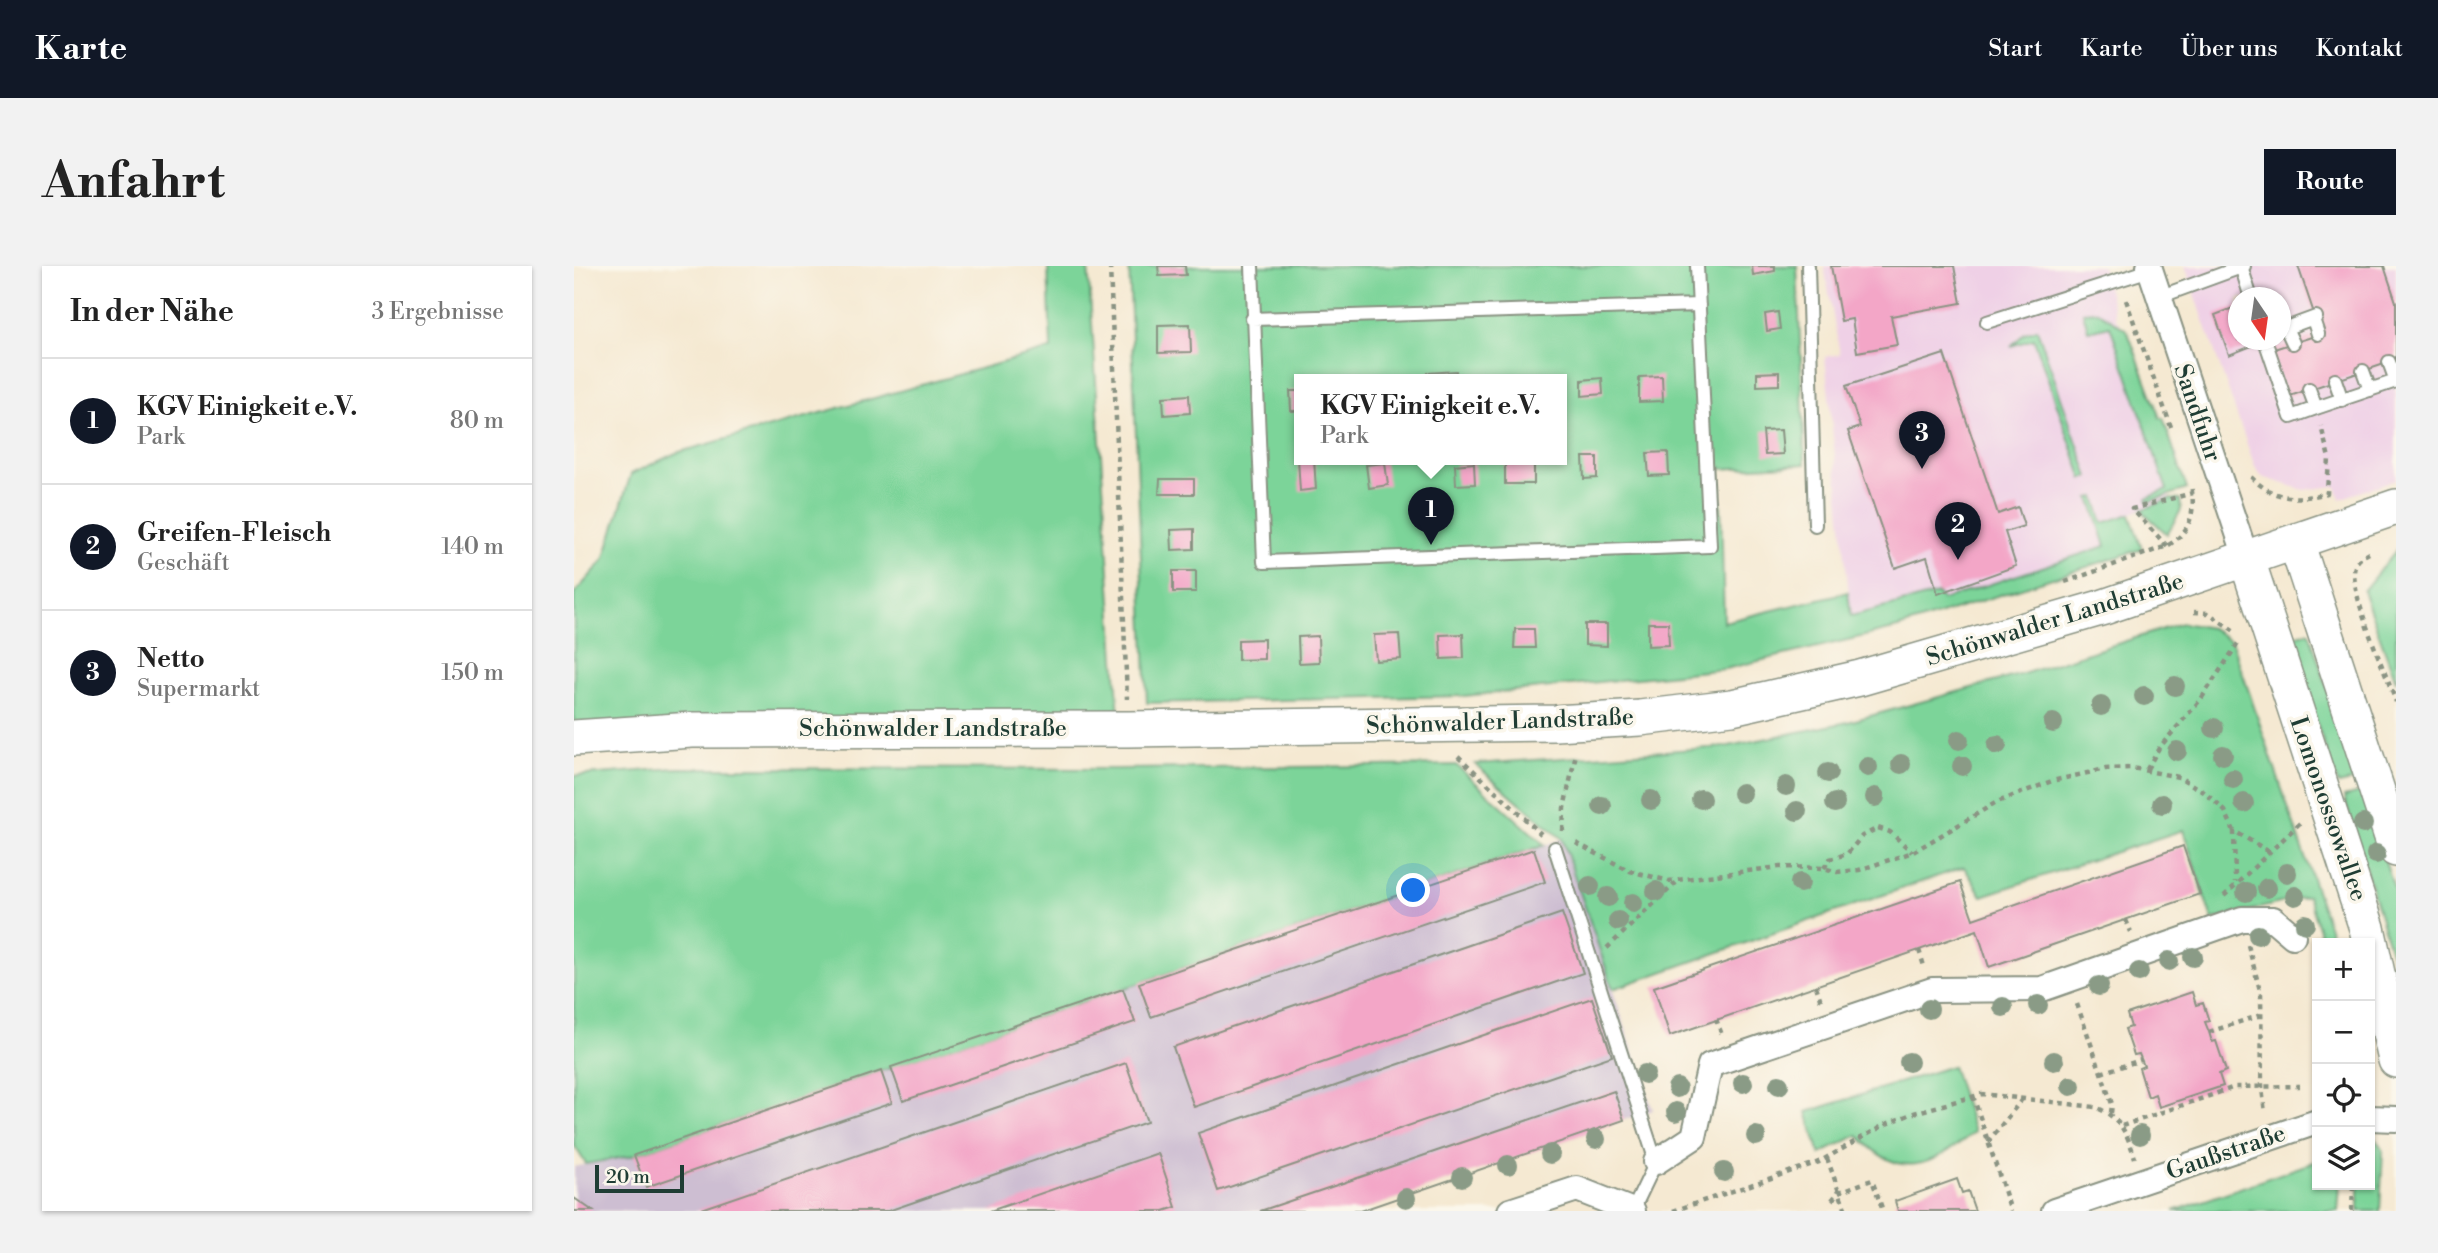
<!DOCTYPE html>
<html lang="de">
<head>
<meta charset="utf-8">
<style>
  :root { --surface:#fff; --page:#f2f2f2; --text:#222; --muted:#767676; --line:#e0e0e0; --accent:#111827 }
  body { margin:0; font-family:"Libre Bodoni",serif; background:var(--page); color:var(--text) }
  .controls { position:absolute; right:21px; bottom:21px; display:grid; overflow:hidden; border-radius:0px; box-shadow:0 2px 5px #0004 }
  .controls button { width:63px; height:63px; display:grid; place-items:center; padding:0; border:0; border-bottom:2px solid var(--line); background:var(--surface); color:var(--text); font:35px sans-serif }
  .compass { position:absolute; left:1654px; top:21px; width:63px; height:63px; border-radius:50%; background:var(--surface); box-shadow:0 2px 5px #0004; rotate:167deg }
  .scale { position:absolute; left:21px; bottom:18px; width:89px; box-sizing:border-box; padding-left:7px; border:4px solid #1f3d34; border-top:0; font-size:19px; line-height:24px; white-space:nowrap; color:#1f3d34; -webkit-text-stroke:5px #fbf7ec; paint-order:stroke }
  .you { position:absolute; left:840px; top:625px; width:24px; height:24px; margin:-18px; border:5px solid #fff; border-radius:50%; background:#1a73e8; box-shadow:0 0 0 10px #1a73e833 }
  .badge { display:grid; place-items:center; width:46px; height:46px; border-radius:50%; background:var(--accent); color:#fff; font-size:23px; font-weight:700 }
  .pin { position:absolute; translate:-50% -58px; filter:drop-shadow(0 2px 4px #0008) }
  .pin::after { content:''; position:absolute; top:37px; width:24px; height:21px; background:inherit; clip-path:polygon(0 0,100% 0,50% 100%) }
  .popup { position:absolute; left:720px; top:108px; width:273px; height:91px; box-sizing:border-box; display:grid; place-content:center; border-radius:0px; background:var(--surface); filter:drop-shadow(0 2px 5px #0005); font-size:23px; white-space:nowrap; color:var(--muted) }
  .popup b { font-size:26px; color:var(--text) }
  .popup::after { content:''; position:absolute; left:50%; top:100%; margin-left:-14px; border:14px solid transparent; border-top-color:var(--surface) }
  .list { margin:0; padding:0; list-style:none }
  h2 { display:flex; justify-content:space-between; align-items:center; height:91px; margin:0; padding:0 28px; font-size:30px }
  h2 small { font-size:23px; font-weight:400; color:var(--muted) }
  .list li { display:grid; grid-template-columns:46px 1fr auto; gap:21px; align-items:center; box-sizing:border-box; height:126px; padding:0 28px; border-top:2px solid var(--line) }
  .list b { display:block; font-size:26px; white-space:nowrap }
  .list p { margin:0; font-size:23px; white-space:nowrap; color:var(--muted) }
  .list em { font-size:23px; font-style:normal; color:var(--muted) }
  .icon { flex:none; width:38px; height:38px; fill:none; stroke:currentColor; stroke-width:2; stroke-linecap:round; stroke-linejoin:round }
  .map { position:relative; flex:none; width:1822px; height:945px; overflow:hidden; border-radius:0px }
  header { display:flex; align-items:center; gap:42px; box-sizing:border-box; height:98px; padding:0 35px; background:var(--accent); color:#fff }
  header strong { font-size:33px }
  nav { display:flex; gap:38px; margin-inline-start:auto; font-size:24px }
  .intro { display:flex; align-items:center; justify-content:space-between; box-sizing:border-box; height:168px; padding:0 42px }
  h1 { margin:0; font-size:49px }
  .button { padding:18px 32px; border-radius:0px; background:var(--accent); color:#fff; font-size:24px; font-weight:700 }
  main { display:flex; gap:42px; padding:0 42px }
  aside { flex:1; background:var(--surface); border-radius:0px; box-shadow:0 2px 5px #0004 }
  .map>svg:first-child { display:block }
  .built { fill:#efd0e6; fill-rule:evenodd }
  .industrial { fill:#cdbed2 }
  .green { fill:#7cd499; stroke:#4e8866; stroke-width:2; fill-rule:evenodd }
  .building { fill:#f3a6c7 }
  .lines { fill:none; stroke-linecap:round; stroke-linejoin:round }
  .lane-casing { stroke:#8a9383; stroke-width:16 }
  .street-casing { stroke:#8a9383; stroke-width:28 }
  .secondary-casing { stroke:#8a9383; stroke-width:38 }
  .path { stroke:#8a9383; stroke-width:4.5; stroke-dasharray:5 5; stroke-linecap:butt }
  .lane { stroke:#fff; stroke-width:12 }
  .street { stroke:#fff; stroke-width:24 }
  .secondary { stroke:#fff; stroke-width:35 }
  .tree { fill:#8a9b86 }
  .labels { text-anchor:middle; dominant-baseline:central; stroke-width:7; stroke-linejoin:round; paint-order:stroke }
  .street-label { font-size:24px; fill:#1f3d34; stroke:#fbf7ec }
</style>
</head>
<body>
<header>
<strong>Karte</strong>
<nav><a>Start</a><a>Karte</a><a>Über uns</a><a>Kontakt</a></nav>
</header>
<div class="intro"><h1>Anfahrt</h1><a class="button">Route</a></div>
<main>
<aside>
<h2>In der Nähe<small>3 Ergebnisse</small></h2>
<ul class="list">
<li><span class="badge">1</span><div><b>KGV Einigkeit e.V.</b><p>Park</p></div><em>80 m</em></li>
<li><span class="badge">2</span><div><b>Greifen-Fleisch</b><p>Geschäft</p></div><em>140 m</em></li>
<li><span class="badge">3</span><div><b>Netto</b><p>Supermarkt</p></div><em>150 m</em></li>
</ul>
</aside>
<div class="map">
<svg width="1822" height="945" viewBox="0 0 1822 945">
  <rect width="100%" height="100%" fill="#fbf7ec"/>
  <filter id="ink" filterUnits="userSpaceOnUse"><feTurbulence type="fractalNoise" baseFrequency=".0143" numOctaves="2"/><feDisplacementMap in="SourceGraphic" scale="14" xChannelSelector="R" yChannelSelector="G"/><feConvolveMatrix kernelMatrix="1 2 1 2 8 2 1 2 1" color-interpolation-filters="sRGB"/></filter>
  <filter id="wash" filterUnits="userSpaceOnUse"><feTurbulence type="fractalNoise" baseFrequency=".00686" numOctaves="4" result="noise"/><feDisplacementMap in="SourceGraphic" scale="28" xChannelSelector="R" yChannelSelector="G"/><feGaussianBlur stdDeviation="1.57" result="paint"/><feColorMatrix in="noise" values="0 0 0 0 0 0 0 0 0 0 0 0 0 0 0 0 0 1.4 0 .05"/><feComposite in="paint" operator="in"/></filter>
  <g filter="url(#wash)">
    <rect width="100%" height="100%" fill="#f5e9d2"/>
    <!-- built -->
    <path class="built" d="M1250,0H1528L1542,54L1553,64L1586,152H1589L1603,189L1613,223L1595,229L1596,233L1525,259L1532,280L1368,334L1364,328L1277,350L1251,91L1266,88Z
      M1611,0H1822V213L1766,233L1762,220L1730,224L1688,211L1681,201ZM1664,32H1706V74H1664Z"/>
    <!-- industrial -->
    <path class="industrial" d="M988,573L1079,844L786,945H0V901L61,889Z"/>
    <!-- green -->
    <path class="green" d="M474,0H514L545,451L0,460V328L30,294L57,208L102,187L477,83Z
      M555,0H1223L1231,198L1146,203L1150,356L1274,326L1277,350L1364,328L1368,334L1532,280L1516,232L1521,231L1529,257L1556,248L1568,283L1324,362L1151,403L890,430L573,437ZM726,113H988V193H726Z
      M1523,45L1553,64L1586,152H1589L1613,223L1574,236L1573,232L1593,224L1536,60L1514,65L1509,46Z
      M1463,63L1515,211L1509,213L1460,73L1437,80L1451,67Z
      M1596,233L1606,234L1607,244L1593,268L1567,244Z
      M1822,284V415L1789,325Z
      M1608,357L1637,362L1658,376L1760,677H1749L1734,630L1638,654L1609,564L1408,630L1390,601L1039,723L988,573L901,498L1150,481L1274,456L1452,407Z
      M1735,366L1783,514L1764,518L1713,372Z
      M882,499L971,579L61,889L12,898L0,879V510L103,502L544,503Z
      M1789,526L1822,629V703L1770,531Z
      M1378,800L1400,866C1357,901 1325,916 1284,869L1246,888L1233,846Z
      M1796,867L1809,883L1806,945H1785V919H1796Z
      M1743,895V919H1766L1764,945H1600Z"/>
    <g id="blocks">
      <!-- building -->
      <path class="building" d="M584,0H611L612,9L585,10Z
        M1178,0H1201V5L1179,9Z
        M1257,0H1380L1387,37L1317,50L1323,79L1283,86L1278,53L1267,55Z
        M1724,0H1810L1822,36V94L1713,131L1697,84L1747,68Z
        M1664,40V74H1676L1678,80L1655,89L1641,49Z
        M1204,46L1206,63L1193,65L1191,48Z
        M616,58L617,86L584,87V59Z
        M1370,88L1424,248L1444,241L1450,260L1431,266L1442,300L1364,328L1353,291L1321,302L1274,165L1286,161L1272,120Z
        M882,105L883,113H854V107Z
        M1205,106V119L1183,120V107Z
        M1088,110L1089,135L1065,136V111Z
        M1028,112L1029,128L1008,130V114Z
        M716,125H726V145H717Z
        M615,129L616,147L590,149L589,131Z
        M1207,164L1209,188L1191,189L1189,165Z
        M1094,186L1095,209L1075,210L1073,187Z
        M1009,191H1023V212L1010,213Z
        M724,193H740L742,223L726,225Z
        M811,197L814,219L795,222L792,199Z
        M900,197L901,218L882,219L881,199Z
        M931,197H960V218H931Z
        M586,213H620V228H585Z
        M620,263V283L598,284L597,264Z
        M599,305H622V326H599Z
        M1074,357H1094L1095,379L1074,380Z
        M1011,358H1033V380L1011,379Z
        M941,363H960L961,382H940Z
        M825,368L827,393L802,395L800,369Z
        M889,368L890,392L867,393L866,369Z
        M744,370L745,396L725,397L724,371Z
        M690,373V393L664,394V374Z
        M1609,580L1626,628L1415,701L1403,664L1096,770L1080,721L1386,616L1399,653Z
        M960,583L971,616L577,751L565,717Z
        M988,647L1009,707L620,841L599,781Z
        M549,723L561,756L329,835L317,801Z
        M1618,726L1622,739L1629,737L1635,755L1631,756L1635,766L1638,776L1642,775L1652,805L1645,808L1649,820L1585,841L1581,828L1574,831L1565,802L1570,800L1565,788L1560,789L1551,763L1557,761L1553,748Z
        M1018,732L1038,790L644,925L624,867Z
        M552,797L573,856L314,945H121Z
        M307,805L318,837L72,921L60,889Z
        M1040,825L1050,854L786,945H686Z
        M584,887L602,941L590,945H416Z
        M1383,913L1388,927L1394,925L1401,945H1324L1321,935Z
        M0,932L19,945H0Z"/>
    </g>
  </g>
  <g filter="url(#ink)">
    <use href="#blocks" fill-opacity="0" stroke="#8a9383" stroke-width="2"/>
    <g class="lines">
      <!-- lane casing -->
      <g class="lane-casing">
        <path id="lane" d="M678,0L690,296L1136,280L1123,0
          M1234,0L1241,259
          M1668,3L1677,32
          M1585,31L1670,0
          M678,53L1125,39
          M1739,53L1744,68
          M1413,56L1576,4
          M1706,62H1712L1719,77
          M1712,62L1742,51
          M1691,74L1717,151L1742,142
          M1815,96L1822,115
          M1789,105L1796,124
          M1761,114L1768,134
          M1735,123L1742,142L1822,115
          M981,582L1082,896L1059,944"/>
      </g>
      <!-- street casing -->
      <g class="street-casing">
        <path id="street" d="M1575,0L1673,294
          M1796,852L1822,853
          M1082,896L1120,871L1136,799L1358,724L1468,723L1668,653H1699L1719,670
          M936,945L1003,923L1059,945
          M1480,945L1743,856"/>
      </g>
      <!-- secondary casing -->
      <g class="secondary-casing">
        <path id="secondary" d="M1722,276L1822,583
          M1673,294L1793,662L1822,794
          M0,472L118,464L554,463L981,457L1066,452L1158,441L1286,412L1530,341L1822,241"/>
      </g>
      <!-- path -->
      <path class="path" d="M536,0L553,433
        M1552,34L1597,161
        M1677,211C1700,234 1722,235 1753,227L1755,192L1747,160
        M1593,280L1558,243L1619,227
        M1795,287C1787,291 1780,296 1780,307C1781,341 1810,402 1822,436
        M1491,316L1593,280C1617,266 1622,246 1617,219
        M1620,346L1634,347L1662,366
        M884,490L967,568
        M1573,503L1585,482L1627,433L1665,376
        M989,565L990,542L1002,488
        M1660,565L1661,616
        M1002,577L1056,605L1095,615L1205,601L1250,602L1263,606L1285,604L1339,586L1423,536L1478,515L1531,503L1558,502L1605,511L1630,526L1651,545L1660,565L1694,585
        M1250,602L1256,593L1273,588L1288,570L1304,562L1316,566L1338,586
        M1650,630L1727,556
        M1552,654L1557,666
        M1674,679L1687,728L1688,822L1691,847
        M1033,682L1106,613
        M1345,684L1350,700
        M1242,720L1247,735
        M1503,738L1538,838L1537,847
        M1142,753L1148,769
        M1635,766L1687,749
        M1527,807L1567,794
        M1399,830L1437,945
        M1548,860L1661,821L1726,820
        M1414,876L1449,832
        M1253,892L1272,945
        M1258,934L1265,926L1298,914L1309,945
        M1099,945L1245,896L1312,858L1340,847L1408,828L1521,841C1546,851 1553,867 1561,892
        M1778,945L1779,919"/>
      <!-- lane -->
      <use href="#lane" class="lane"/>
      <!-- street -->
      <use href="#street" class="street"/>
      <!-- secondary -->
      <use href="#secondary" class="secondary"/>
    </g>
    <!-- trees -->
    <g class="tree">
      <circle cx="1601" cy="420" r="10"/>
      <circle cx="1570" cy="430" r="10"/>
      <circle cx="1527" cy="440" r="10"/>
      <circle cx="1479" cy="457" r="10"/>
      <circle cx="1640" cy="462" r="10"/>
      <circle cx="1385" cy="474" r="10"/>
      <circle cx="1423" cy="479" r="10"/>
      <circle cx="1603" cy="485" r="10"/>
      <circle cx="1649" cy="489" r="10"/>
      <circle cx="1327" cy="498" r="10"/>
      <circle cx="1388" cy="500" r="10"/>
      <circle cx="1294" cy="501" r="10"/>
      <circle cx="1254" cy="507" r="10"/>
      <circle cx="1659" cy="513" r="10"/>
      <circle cx="1212" cy="520" r="10"/>
      <circle cx="1168" cy="527" r="10"/>
      <circle cx="1301" cy="531" r="10"/>
      <circle cx="1127" cy="533" r="10"/>
      <circle cx="1077" cy="534" r="10"/>
      <circle cx="1261" cy="537" r="10"/>
      <circle cx="1670" cy="537" r="10"/>
      <circle cx="1588" cy="538" r="10"/>
      <circle cx="1028" cy="540" r="10"/>
      <circle cx="1223" cy="545" r="10"/>
      <circle cx="1789" cy="558" r="10"/>
      <circle cx="1802" cy="588" r="10"/>
      <circle cx="1713" cy="607" r="10"/>
      <circle cx="1226" cy="617" r="10"/>
      <circle cx="1016" cy="620" r="10"/>
      <circle cx="1693" cy="622" r="10"/>
      <circle cx="1082" cy="625" r="10"/>
      <circle cx="1672" cy="626" r="10"/>
      <circle cx="1721" cy="630" r="10"/>
      <circle cx="1034" cy="631" r="10"/>
      <circle cx="1059" cy="637" r="10"/>
      <circle cx="1044" cy="655" r="10"/>
      <circle cx="1731" cy="658" r="10"/>
      <circle cx="1684" cy="669" r="10"/>
      <circle cx="1619" cy="691" r="10"/>
      <circle cx="1595" cy="695" r="10"/>
      <circle cx="1565" cy="706" r="10"/>
      <circle cx="1525" cy="720" r="10"/>
      <circle cx="1464" cy="739" r="10"/>
      <circle cx="1429" cy="741" r="10"/>
      <circle cx="1355" cy="743" r="10"/>
      <circle cx="1480" cy="795" r="10"/>
      <circle cx="1335" cy="796" r="10"/>
      <circle cx="1071" cy="808" r="10"/>
      <circle cx="1169" cy="817" r="10"/>
      <circle cx="1205" cy="819" r="10"/>
      <circle cx="1497" cy="820" r="10"/>
      <circle cx="1103" cy="822" r="10"/>
      <circle cx="1102" cy="846" r="10"/>
      <circle cx="1566" cy="869" r="10"/>
      <circle cx="1182" cy="870" r="10"/>
      <circle cx="1022" cy="873" r="10"/>
      <circle cx="976" cy="888" r="10"/>
      <circle cx="934" cy="899" r="10"/>
      <circle cx="1150" cy="906" r="10"/>
      <circle cx="888" cy="911" r="10"/>
      <circle cx="832" cy="932" r="10"/>
    </g>
  </g>
  <g class="labels">
    <!-- street labels -->
    <g class="street-label">
      <text transform="translate(1623 147) rotate(71)">Sandfuhr</text>
      <text transform="translate(1481 354) rotate(-17)">Schönwalder Landstraße</text>
      <text transform="translate(926 456) rotate(-2)">Schönwalder Landstraße</text>
      <text x="359" y="463">Schönwalder Landstraße</text>
      <text transform="translate(1754 543) rotate(71)">Lomonossowallee</text>
      <text transform="translate(1652 887) rotate(-19)">Gaußstraße</text>
    </g>
  </g>
</svg>
<div class="controls">
<button>+</button>
<button>−</button>
<button><svg class="icon" aria-label="locate" viewBox="0 0 24 24"><circle cx="12" cy="12" r="6"/><path d="M12 2v4M12 18v4M2 12h4M18 12h4"/></svg></button>
<button><svg class="icon" aria-label="layers" viewBox="0 0 24 24"><path d="M12 4l9 5-9 5-9-5zM3 14l9 5 9-5"/></svg></button>
</div>
<svg class="compass" viewBox="-18 -18 36 36"><path d="M0-13l5 13h-10z" fill="#e53935"/><path d="M0 13l5-13h-10z" fill="#767676"/></svg>
<div class="scale">20 m</div>
<div class="you"></div>
<div class="pin badge" style="left:857px;top:279px">1</div>
<div class="popup"><b>KGV Einigkeit e.V.</b>Park</div>
<div class="pin badge" style="left:1384px;top:294px">2</div>
<div class="pin badge" style="left:1348px;top:203px">3</div>
</div>
</main>
</body>
</html>
